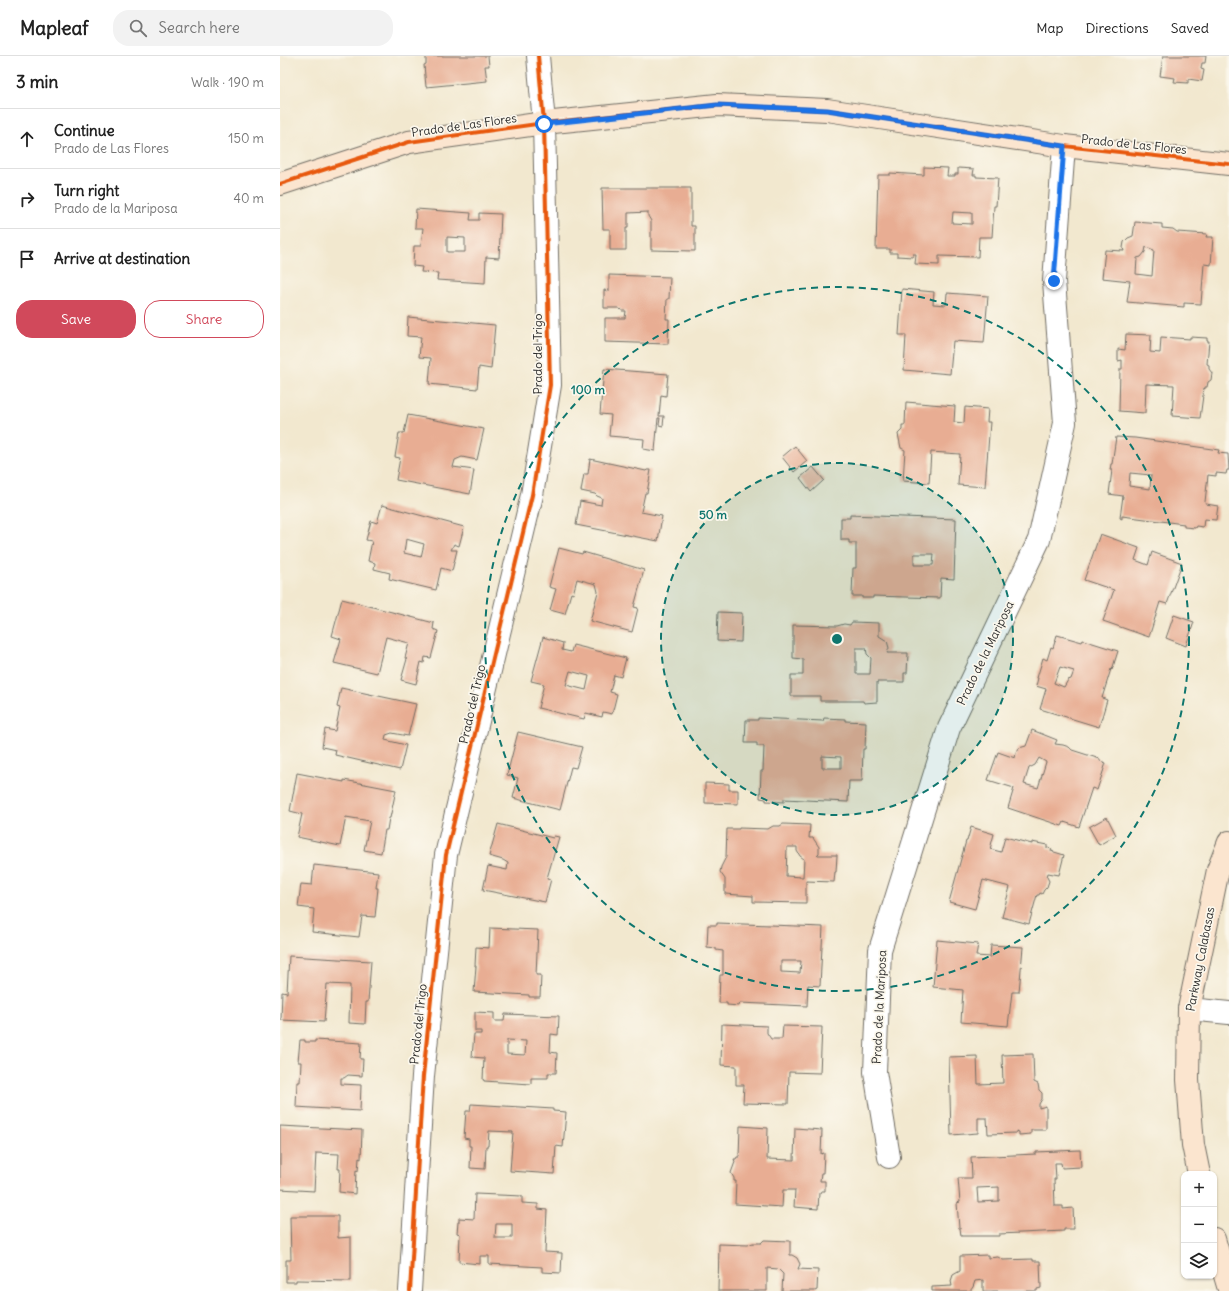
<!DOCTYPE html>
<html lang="en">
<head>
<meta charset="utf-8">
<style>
  :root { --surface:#fff; --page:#f2f2f2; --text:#222; --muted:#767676; --line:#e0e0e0; --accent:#d1495b }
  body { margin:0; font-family:Delius,sans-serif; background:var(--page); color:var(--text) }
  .controls { position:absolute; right:12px; bottom:12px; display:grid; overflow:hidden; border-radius:8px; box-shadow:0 1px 3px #0004 }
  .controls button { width:36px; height:36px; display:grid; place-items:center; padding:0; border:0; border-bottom:1px solid var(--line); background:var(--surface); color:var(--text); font:20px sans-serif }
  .stop { position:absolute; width:12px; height:12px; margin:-9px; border:3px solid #1a73e8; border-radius:50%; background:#fff }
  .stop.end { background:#1a73e8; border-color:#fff; box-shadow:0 1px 4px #0008 }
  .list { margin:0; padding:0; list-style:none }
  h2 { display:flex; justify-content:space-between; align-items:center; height:52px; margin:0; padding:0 16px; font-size:17px }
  h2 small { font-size:13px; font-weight:400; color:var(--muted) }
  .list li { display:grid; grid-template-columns:26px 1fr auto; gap:12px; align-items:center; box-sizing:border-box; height:60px; padding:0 16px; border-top:1px solid var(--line) }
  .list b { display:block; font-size:15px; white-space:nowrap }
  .list p { margin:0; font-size:13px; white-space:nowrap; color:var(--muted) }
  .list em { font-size:13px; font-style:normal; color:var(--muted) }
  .actions { display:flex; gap:8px; padding:12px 16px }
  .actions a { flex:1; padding:9px 0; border:1px solid var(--accent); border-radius:16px; text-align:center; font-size:14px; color:var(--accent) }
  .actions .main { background:var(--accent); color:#fff }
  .icon { flex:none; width:22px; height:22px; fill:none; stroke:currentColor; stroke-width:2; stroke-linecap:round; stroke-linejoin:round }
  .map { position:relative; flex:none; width:949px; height:1235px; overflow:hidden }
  header { display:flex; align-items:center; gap:24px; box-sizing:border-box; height:56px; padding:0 20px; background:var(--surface); border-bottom:1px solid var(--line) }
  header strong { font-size:19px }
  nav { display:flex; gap:22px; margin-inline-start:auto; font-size:14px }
  .search { width:280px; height:36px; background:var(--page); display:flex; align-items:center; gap:10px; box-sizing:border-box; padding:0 14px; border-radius:16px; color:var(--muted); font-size:15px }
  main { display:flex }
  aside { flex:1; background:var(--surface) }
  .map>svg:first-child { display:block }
  .building { fill:#e8ad93; fill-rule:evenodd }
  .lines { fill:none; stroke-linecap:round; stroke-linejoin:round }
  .street-casing { stroke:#716d64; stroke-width:24 }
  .secondary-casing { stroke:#716d64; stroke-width:24 }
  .street { stroke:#fff; stroke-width:22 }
  .secondary { stroke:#fbe5cf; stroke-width:22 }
  .cycleway-casing { stroke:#fbf7ec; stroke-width:6 }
  .cycleway { stroke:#e8590c; stroke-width:4 }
  .route { stroke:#1a73e8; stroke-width:5 }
  .ring { fill:none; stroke:#0f766e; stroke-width:2; stroke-dasharray:7 5 }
  .labels { text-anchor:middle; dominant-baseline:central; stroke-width:3.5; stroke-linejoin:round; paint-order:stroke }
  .street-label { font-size:12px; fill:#2b2b2b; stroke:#fbf7ec }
  .centre { fill:#0f766e; stroke:#fbf7ec; stroke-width:2 }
  .ring-label { font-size:12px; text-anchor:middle; font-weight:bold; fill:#0f766e; stroke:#fbf7ec; stroke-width:3.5; stroke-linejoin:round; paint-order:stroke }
</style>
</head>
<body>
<header>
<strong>Mapleaf</strong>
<div class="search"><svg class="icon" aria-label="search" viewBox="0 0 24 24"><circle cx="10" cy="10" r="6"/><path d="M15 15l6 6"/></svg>Search here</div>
<nav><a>Map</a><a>Directions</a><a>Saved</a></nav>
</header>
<main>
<aside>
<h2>3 min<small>Walk · 190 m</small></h2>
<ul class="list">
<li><svg class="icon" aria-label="ahead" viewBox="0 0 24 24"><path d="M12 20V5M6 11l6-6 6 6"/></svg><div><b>Continue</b><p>Prado de Las Flores</p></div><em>150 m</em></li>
<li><svg class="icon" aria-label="right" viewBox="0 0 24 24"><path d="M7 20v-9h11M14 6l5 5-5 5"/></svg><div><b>Turn right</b><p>Prado de la Mariposa</p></div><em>40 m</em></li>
<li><svg class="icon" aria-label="arrive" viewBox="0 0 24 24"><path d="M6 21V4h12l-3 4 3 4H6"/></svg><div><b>Arrive at destination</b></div></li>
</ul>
<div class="actions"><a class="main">Save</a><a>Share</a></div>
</aside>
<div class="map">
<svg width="949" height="1235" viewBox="0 0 949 1235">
  <rect width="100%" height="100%" fill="#fbf7ec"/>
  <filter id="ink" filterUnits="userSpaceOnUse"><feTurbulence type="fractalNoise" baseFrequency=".025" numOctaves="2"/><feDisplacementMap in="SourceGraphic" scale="8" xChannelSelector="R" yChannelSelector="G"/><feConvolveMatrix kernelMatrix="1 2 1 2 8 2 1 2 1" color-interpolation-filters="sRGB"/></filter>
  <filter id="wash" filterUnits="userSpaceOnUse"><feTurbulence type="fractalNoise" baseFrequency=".012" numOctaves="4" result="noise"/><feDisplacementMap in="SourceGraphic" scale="16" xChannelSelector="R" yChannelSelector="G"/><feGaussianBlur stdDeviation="0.9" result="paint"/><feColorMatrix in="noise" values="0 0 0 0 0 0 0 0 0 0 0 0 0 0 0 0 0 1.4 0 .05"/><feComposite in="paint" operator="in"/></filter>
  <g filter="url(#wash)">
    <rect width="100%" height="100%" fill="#f2e8cf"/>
    <g id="blocks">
      <!-- building -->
      <path class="building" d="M146,0H208L209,10H205L207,25L146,31L144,9L146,8Z
        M883,0H926L925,7H922L921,13L924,14L922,25L908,23V27L894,26L895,22L880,20Z
        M644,111L668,112L667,120H675V118H678V112L694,113L693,119H696V121L718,122L716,150H714L712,181H699L698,201L659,200V209L635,208L636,198H633V201L617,200V197H610V193H596L598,119H610V117L644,119ZM673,156L692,157V168L672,167Z
        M322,132H411V170H415V195L371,194V165L368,160V156L348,157V172H346V194H330V173H323Z
        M136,153L191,157L190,164H199V157L221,158L219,202L206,201L205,227L157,224L158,217L141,216L142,211L133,210L134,190H141L143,172H135ZM167,181L185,182V196H167Z
        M855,166L882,168V172L893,173L897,176L927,178L926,181H933L931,209L924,208L921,248L904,247V251L847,246L850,225L822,222L825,194L844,195L843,192L844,186L848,182L853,180ZM866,191L874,194L872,220L856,218L857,202L861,201L865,196Z
        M329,219L390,221L389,243H387L386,263H389L388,288L325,286V262H345L346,255H342L339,252H324V234L329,235Z
        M622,233L654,236L653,248L666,249L667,237L708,240L704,287L673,285L670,318L624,314L626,279H619Z
        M128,261L215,269L211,313L199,311L197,333L149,328L151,302L139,301L141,281L127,280Z
        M846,278L871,279L870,296L880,297L881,281L910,283V281L927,282V285H929L927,308L929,309V313L932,317L931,324L928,326L927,331H925V333L924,332L920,362L892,360L894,329L866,328L865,357L839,355L840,313H842V304L838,305V293L845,294Z
        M324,313L388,318L386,340L381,339L379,360H384L383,370L379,369L380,362H378L375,395L363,393L364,383L329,380L331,359L320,358Z
        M626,346L675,350L674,366L684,367L685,351L708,353L707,366H710L705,431L678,429L680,398L651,396L649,427L623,425L625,394L621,392L618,378L622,374V369H625Z
        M128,359L204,373L197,404L182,401L175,404L173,411L194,414L190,438L116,424L120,402L115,401L119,377H124Z
        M836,381L855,382L939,394L938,397L948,398L949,414H947L946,418L936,417V420L928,419L925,446L926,448L938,450L936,464L924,463L923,471L916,470L915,472L904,471V468L842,460V463L840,462L843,440L829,438L832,414H830L831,408H832ZM850,417L871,419L870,433L849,430Z
        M515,390L527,405L514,416L502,401Z
        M310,403L366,415L367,414H371L367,437H365L361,456L382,460L378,485L296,469L300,445L321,449L322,442L317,440L315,438L301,435L304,418H308Z
        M533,411L544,424L531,436L520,422Z
        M102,449L184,471L179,490L174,488L171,494H177L172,515L161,512L156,534L109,523L110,517L94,513L95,507L88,505L92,485L86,484L91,465L97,467ZM126,483L144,488L141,501L124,497Z
        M570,459L676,463L674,523L661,522L660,542L593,540V542H582V540H572L573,512H576V487H569V484H561V462H570ZM634,498H654L653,509H634Z
        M820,478L859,492L855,504L868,509L872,496L902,507L887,548L880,546L869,581L823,565L834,534L804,524Z
        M279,492L302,498L303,496L364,514L354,551L358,552L352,576L310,565L318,536L316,528L297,523L293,538L291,537L285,558L270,554L276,533L269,531Z
        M62,543L154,567L153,573L158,575L151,602L145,601L144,607L141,606L136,628L121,624L127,603L125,602L129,587L106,581L97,617L54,607L61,583L52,580Z
        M438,556L462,557L461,586L437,585Z
        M894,559L914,566L906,590L886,582Z
        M572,566L599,567V580L607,585L609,592L607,597H628L627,617H624V626H597V646L584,647L583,645H540V640H511V619H523V603L513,602V569L557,570L564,568L570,569ZM576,592H586L587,598L591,602L590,618H576Z
        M777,579L802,586L803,584L838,595L832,614L831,613L822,642L827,644L819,671L760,653L766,633L756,630L758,622H757L763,602L767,604L771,591L773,592ZM780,611L794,615L791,623L788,624L784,631L774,627Z
        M263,581L283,587L282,594L291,596L293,589L346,602L341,621L334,619L330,636L337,638L332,658L323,656L322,661L306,657L304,663L258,652L264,628L251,625ZM290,615L309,620L306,634L286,629Z
        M61,632L136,648L128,680L112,677L106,679L105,684L126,689L120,714L55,699L56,694L42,691L45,673L55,675L60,652L57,651Z
        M478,662L543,665L544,662L565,663V665L586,666L585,693H583L582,725H569L568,746L504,743V746L486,745V743L480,742L481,715H483L484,690H477V687H465L466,664H478ZM542,700L561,701V712H542Z
        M752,674L777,684L775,688L783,689L789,691L792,694L820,703V705L826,707L817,734L812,732L799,771L784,766L782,770L728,752L734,732L708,724L718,696L735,702L736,697L739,692L746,690ZM759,702L766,706L758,732L744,728L749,712L755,709Z
        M238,676L302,691L296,712L291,711L280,754L233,742L238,722L227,719Z
        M17,717L64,726V724L116,734L110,762H109L107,774H105L101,797L84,794L90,765L66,761L60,790L17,781L22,758L10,755Z
        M425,727L449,728V734H458V748L425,747Z
        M827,761L836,779L819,789L809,771Z
        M218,768L273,782L274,780L279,781L267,822L271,823L265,846L203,834L208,810L227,814L228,807L223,804L209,800Z
        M503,768L530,769L529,782H533L539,791V797L537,799H557L556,816H555L554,826L526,825V847L473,846V840L445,838V823L440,816L441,811L446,801L447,773H459V772L488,773L493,770H500ZM507,791H517V795L520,800L524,803L523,821L506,820Z
        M691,771L714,778L710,793L721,796L725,781L752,788V786L767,789V792L772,793L771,795L784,799L779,819L768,817L767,821L769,825L767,831L764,834L762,838L760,837L759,839H757L749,868L722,861L730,831L703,824L695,853L669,846L686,785H687Z
        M34,809L98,816L96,832H98L95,861L82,860L79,881L32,876L34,853L18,851L21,828L32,829Z
        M437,867L543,871L540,930L528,929L527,950L460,947L459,950L447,949V947H439L440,919H443V895L436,894V892L427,891L428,869H437ZM501,905H521L520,917L501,916Z
        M210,872L258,874L256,919H261L260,941H249V939L194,936L196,910H195L196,891L209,892Z
        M657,884L698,888L696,900L710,901L711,889L743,891L739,936H732L728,970L681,966L683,934L653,931Z
        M9,900L91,905L88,946H86L85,968L69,967L70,929L47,928L44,966L1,964L2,936L7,937Z
        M195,956L214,957V965H224L225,958L279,960L278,979L271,978L270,996L277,997L276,1017H268V1022H251V1028L204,1025V1024H203L204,1002L192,1001L194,978H201V975H195ZM227,984L246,985L245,999L227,998Z
        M442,968L487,970V977L491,983H502L503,970L542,971L540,1017L509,1016L508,1048L463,1047L464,1029H456V1010L441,1009Z
        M20,984H25V986H35V984L81,987L80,1003H83L82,1020L68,1019L64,1022H61V1028L81,1029L80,1055L16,1051L17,1026H20L21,1006H18Z
        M753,998L754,1026L758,1028L759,1034L762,1037V1043L759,1048V1052L766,1050V1074H751V1078L739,1079V1076L736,1075V1077L708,1078L707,1062H698V1077L671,1079L669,1001L697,1000L698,1028L723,1027L722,999Z
        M191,1048L273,1053V1055L286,1056L283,1091L276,1090L274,1118L230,1115L233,1076L209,1075L208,1090H206L205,1113L190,1112L191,1090H189V1083L184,1082L186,1055H190Z
        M0,1070L82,1074L81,1103L79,1102L78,1115L76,1114L75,1138L59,1136L60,1113H58L59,1098L36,1097L34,1135L0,1133Z
        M460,1070L488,1072L487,1103L514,1104L515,1072L542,1074L541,1098L544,1097L543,1117H541L540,1125H545V1135H541V1137H539L538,1153L514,1151L515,1134H503L502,1151L455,1148L456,1125H454V1122L451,1117L455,1106L454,1103H456L457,1101H459Z
        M800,1094L801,1111L782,1112L781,1107H775L776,1123H774L775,1150H783V1153L793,1152L794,1173H784V1175L719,1178V1180H681L680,1172H679L677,1147L680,1146L678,1122H692L691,1101L756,1098V1096ZM719,1131V1145L698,1146L697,1132Z
        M195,1138L242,1140V1147L258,1148V1153L267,1154L265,1196L282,1197L281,1217L262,1216V1211L209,1208V1200H200V1208L179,1206L180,1178L177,1177L178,1166H179V1162L194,1163ZM216,1168H232V1182H215Z
        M10,1160H58V1182L71,1181V1225L16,1224V1226H6V1204H11Z
        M484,1184L510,1185V1199H512L517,1202L520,1208L518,1213L538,1214L537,1234L535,1235H502L503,1218L498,1213L487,1212V1235H438L439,1188L468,1189L473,1187H481Z
        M708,1199V1202L718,1201L723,1204L753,1203V1205H760L761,1232L757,1233V1235H703V1224L695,1225L693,1231L690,1235H652V1231L672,1230L671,1225L673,1219L680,1215V1200Z"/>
    </g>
  </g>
  <g filter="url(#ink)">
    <use href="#blocks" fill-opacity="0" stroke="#716d64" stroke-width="1"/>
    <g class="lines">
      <!-- street casing -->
      <g class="street-casing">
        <path id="street" d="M909,953L949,957
          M609,1101L595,1016L600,894L669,672L759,484L785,367L774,225L784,90
          M130,1235L143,1020L166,799L252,439L270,329L264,67L258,0"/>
      </g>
      <!-- secondary casing -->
      <g class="secondary-casing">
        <path id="secondary" d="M0,128L129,86L264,67L437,49L547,54L784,90L949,108
          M919,1118L913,1089L908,1024L909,953L938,814L949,786
          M934,1183L949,1233"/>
      </g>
      <!-- street -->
      <use href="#street" class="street"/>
      <!-- secondary -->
      <use href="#secondary" class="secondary"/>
      <!-- cycleway casing -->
      <g class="cycleway-casing">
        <path id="cycleway" d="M0,128L129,86L264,67L437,49L547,54L784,90L949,108
          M130,1235L143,1020L166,799L252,439L270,329L264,67L258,0"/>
      </g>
      <!-- cycleway -->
      <use href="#cycleway" class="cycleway"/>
    </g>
  </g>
  <g class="lines" filter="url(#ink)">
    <!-- route -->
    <path class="route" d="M264,68L437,49L547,54L784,90L774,225"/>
  </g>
  <!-- distance rings -->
  <circle cx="557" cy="583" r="176" fill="#0f766e" fill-opacity=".12"/>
  <g class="ring">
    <circle cx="557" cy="583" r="176"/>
    <circle cx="557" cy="583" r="352"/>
  </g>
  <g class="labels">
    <!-- street labels -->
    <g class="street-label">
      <text transform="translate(184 69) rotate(-8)">Prado de Las Flores</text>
      <text transform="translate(854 88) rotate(6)">Prado de Las Flores</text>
      <text transform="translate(257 298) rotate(-90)">Prado del Trigo</text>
      <text transform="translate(705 597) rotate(-64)">Prado de la Mariposa</text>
      <text transform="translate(192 648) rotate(-77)">Prado del Trigo</text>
      <text transform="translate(920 903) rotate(-79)">Parkway Calabasas</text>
      <text transform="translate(599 951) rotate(-87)">Prado de la Mariposa</text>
      <text transform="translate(138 968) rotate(-84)">Prado del Trigo</text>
    </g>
  </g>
  <circle cx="557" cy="583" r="6" class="centre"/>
  <g class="ring-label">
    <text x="308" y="338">100 m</text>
    <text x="433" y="463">50 m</text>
  </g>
</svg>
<div class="controls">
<button>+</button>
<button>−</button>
<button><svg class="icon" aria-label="layers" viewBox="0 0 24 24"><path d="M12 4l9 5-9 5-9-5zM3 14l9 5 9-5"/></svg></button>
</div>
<div class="stop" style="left:264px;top:68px"></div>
<div class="stop end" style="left:774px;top:225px"></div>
</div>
</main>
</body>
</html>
